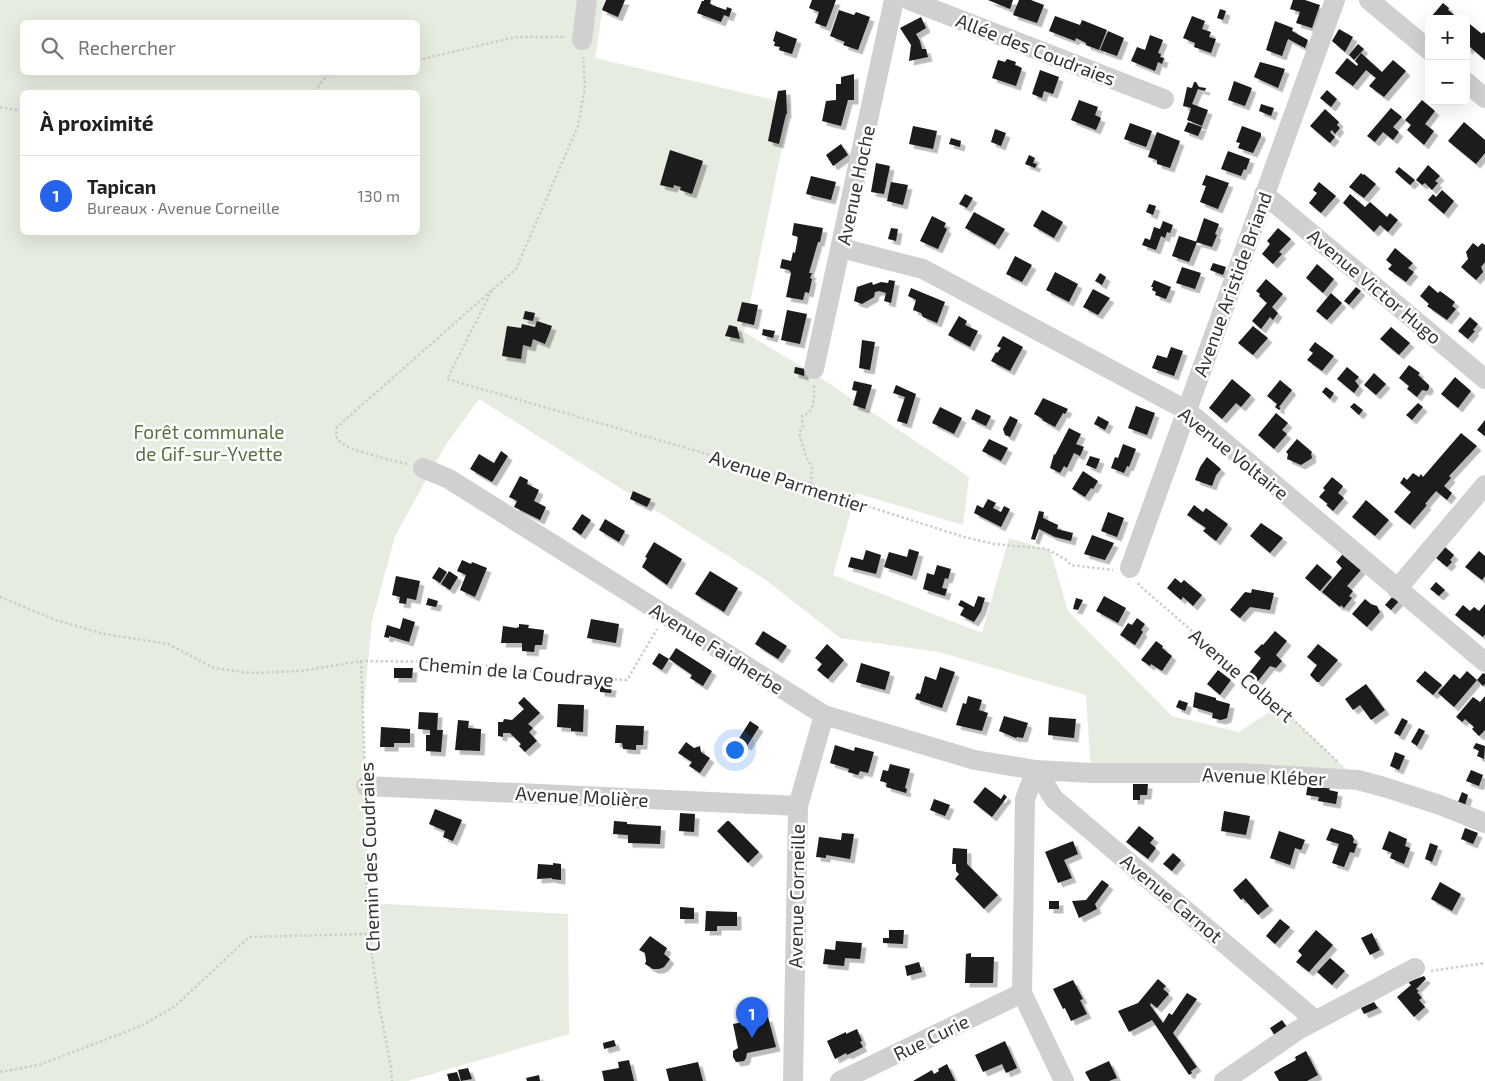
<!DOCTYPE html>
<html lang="fr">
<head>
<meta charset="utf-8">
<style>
  :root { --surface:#fff; --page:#f6f6f6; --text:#202124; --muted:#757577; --line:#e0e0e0; --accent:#2563eb }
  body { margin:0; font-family:"Exo 2",sans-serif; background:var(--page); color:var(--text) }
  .controls { position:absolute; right:15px; top:15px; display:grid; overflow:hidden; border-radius:8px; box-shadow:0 5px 20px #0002 }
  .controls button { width:45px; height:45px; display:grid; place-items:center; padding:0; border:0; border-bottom:1px solid var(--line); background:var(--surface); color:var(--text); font:25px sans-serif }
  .you { position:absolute; left:734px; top:749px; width:18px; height:18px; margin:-12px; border:4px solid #fff; border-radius:50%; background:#1a73e8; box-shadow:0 0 0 8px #1a73e833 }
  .badge { display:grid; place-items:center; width:32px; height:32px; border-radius:50%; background:var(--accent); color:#fff; font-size:16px; font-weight:700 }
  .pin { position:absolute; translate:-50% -41px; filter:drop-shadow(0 1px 2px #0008) }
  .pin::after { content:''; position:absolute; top:26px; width:18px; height:15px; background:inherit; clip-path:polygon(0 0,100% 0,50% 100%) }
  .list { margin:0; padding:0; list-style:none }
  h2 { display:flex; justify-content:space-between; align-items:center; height:65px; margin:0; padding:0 20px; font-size:21px }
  h2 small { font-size:16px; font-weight:400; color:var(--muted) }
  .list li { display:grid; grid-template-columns:32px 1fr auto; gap:15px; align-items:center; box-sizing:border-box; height:80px; padding:0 20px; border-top:1px solid var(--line) }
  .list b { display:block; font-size:19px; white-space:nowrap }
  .list p { margin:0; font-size:16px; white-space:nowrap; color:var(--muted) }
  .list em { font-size:16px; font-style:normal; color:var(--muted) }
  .icon { flex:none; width:28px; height:28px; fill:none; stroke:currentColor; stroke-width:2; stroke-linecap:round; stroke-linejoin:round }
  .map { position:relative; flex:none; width:1485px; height:1081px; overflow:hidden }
  .search { position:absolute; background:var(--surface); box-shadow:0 5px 20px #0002; left:20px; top:20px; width:400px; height:55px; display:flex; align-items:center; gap:12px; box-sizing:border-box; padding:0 18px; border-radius:8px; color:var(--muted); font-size:19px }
  .panel { position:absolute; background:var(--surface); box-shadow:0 5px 20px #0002; left:20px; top:90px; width:400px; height:145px; border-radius:8px }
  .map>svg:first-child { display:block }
  .green { fill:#e6ecdf; fill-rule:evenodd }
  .building { fill:#1a1a1a; filter:url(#shadow) }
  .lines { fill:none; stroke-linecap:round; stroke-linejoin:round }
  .path { stroke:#cdcdcd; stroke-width:2.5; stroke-dasharray:2.5 2.5; stroke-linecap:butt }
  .minor { stroke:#d0d0d0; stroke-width:20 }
  .labels { text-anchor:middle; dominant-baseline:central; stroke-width:5; stroke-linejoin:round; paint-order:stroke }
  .street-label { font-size:19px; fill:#333; stroke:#fff }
  .park-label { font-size:19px; fill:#56703f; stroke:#fff }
</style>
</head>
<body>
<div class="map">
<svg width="1485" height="1081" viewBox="0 0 1485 1081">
  <defs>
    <filter id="shadow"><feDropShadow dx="4.5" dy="4.5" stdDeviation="0" flood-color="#0004"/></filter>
  </defs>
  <rect width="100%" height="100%" fill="#fff"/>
  <!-- green -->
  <path class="green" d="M0,0H604L595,58L791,104L744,332L824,380L969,477L963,525L856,493L833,575L982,633L1009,538L1050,550L1068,611L1172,716L1239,732L1279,706L1358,780L1091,773L1086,695L939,652L840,638L766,580L479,399L445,446L395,536L372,621L363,714L367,903L568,914L569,1034L408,1081H0ZM22,22H418V72H22ZM22,92H418V232H22Z"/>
  <!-- building -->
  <path class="building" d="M606,0H625L618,17L602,10Z
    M704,0H711L710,3L712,5L726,10L727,7L732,9L729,17L724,15L721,22L697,13L702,1H704Z
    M812,0H836L826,27L815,23L819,12L809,8Z
    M988,0H1013L1010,9Z
    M1019,0H1031L1044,5L1037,23L1013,15Z
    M1293,0H1305L1320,5L1312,28L1296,23L1300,12L1290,9Z
    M1443,3L1449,8L1448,10L1459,19H1432L1431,17Z
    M1220,9L1226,11L1223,20L1217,18Z
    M839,10L854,15L856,12L870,17L858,50L843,45L845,42L830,36Z
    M1055,16L1080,25L1082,20L1107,30L1099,50L1086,45V43L1076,38L1075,41L1049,31Z
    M1192,16L1205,21L1202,29L1211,32L1209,37L1216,39L1211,53L1194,47L1195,43L1183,38Z
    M921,17L926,28L916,34L920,41L922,49H926L928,57L909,61L911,45L900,28Z
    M1275,21L1293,28L1292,31L1308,40L1305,48L1288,39L1282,56L1266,50Z
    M1466,21L1482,34L1483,32L1485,33V60L1470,47L1468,50L1466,48Z
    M1339,29L1353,37L1345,52L1332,41Z
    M776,31L797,39L792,54L779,50L780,47L774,46L775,42L773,41Z
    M1108,31L1124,38L1117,56L1100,50Z
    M1150,35L1163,40L1158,53L1161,54L1160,57L1164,58L1162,64L1158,62L1155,71L1131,61L1137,47L1145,50Z
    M1358,44L1364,49L1354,60L1349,55Z
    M1361,53L1382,72L1393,60L1406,71L1384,97L1369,86L1376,78L1366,70L1353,86L1335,73L1347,58L1357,66L1358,64L1355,61Z
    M1007,59L1016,62L1015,65L1022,68L1016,86L992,78L998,60L1005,62Z
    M1260,62L1285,69L1278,88L1254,77Z
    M1040,70L1059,77L1053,94L1044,91L1042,98L1032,94Z
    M854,74V100H848L841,126L822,121L826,101L836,100V84H841V77Z
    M1234,81L1252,88L1245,106L1228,100Z
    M1194,82H1196L1199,87L1206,88L1205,91L1198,89L1192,104L1208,110L1202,126L1187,120L1191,108L1183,106L1187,87L1192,88Z
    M786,90L787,114H786L779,144L768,141L778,91Z
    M1327,90L1337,99L1331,107L1320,98Z
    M1079,100L1098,107L1095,115L1101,118L1096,130L1071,120Z
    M1422,100L1435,111L1425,124L1434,131L1424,145L1407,130L1411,125L1405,120Z
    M1261,104L1274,108L1271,116L1259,111Z
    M1391,108L1402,117L1393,127L1399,132L1393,140L1383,132L1375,142L1367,136Z
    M1325,109L1339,122L1337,125L1340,128L1335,134L1332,130L1330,132L1335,137L1330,143L1310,126Z
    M1188,122L1202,127L1198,136L1184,131Z
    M1464,122L1485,140V153L1476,164L1448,141Z
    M1130,123L1152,131L1146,147L1124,139Z
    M913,126L937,131L933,149L909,144Z
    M1242,126L1261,133V136L1253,153L1238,148L1240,143L1236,142Z
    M995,129L1006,133L1001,146L991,142Z
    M1157,132L1180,141L1170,168L1157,164V160L1148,157Z
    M951,138L961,141L960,147L949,144Z
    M841,144L848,155L833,166L826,155Z
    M670,150L703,161L692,194L680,190L681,187L674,185L673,188L660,185Z
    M1228,151L1250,159L1246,170L1244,169L1241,176L1221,169Z
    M1029,155L1035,158L1033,163L1037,164L1035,168L1025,164Z
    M876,163L890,166L884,194L871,192Z
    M1428,165L1440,176L1435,181L1438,183L1432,190L1425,183L1422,185L1416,180Z
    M1399,167L1415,180L1410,185L1395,172Z
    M1361,173L1363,175L1364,174L1376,184L1364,198L1349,187Z
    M1206,175L1229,183L1218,209L1200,202L1206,186L1202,185Z
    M811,176L836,182L831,200L806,194Z
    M891,182L908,185L903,205L887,201Z
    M1319,182L1336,196L1321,213L1309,203L1317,193L1313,190Z
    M1442,190L1454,201L1444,214L1428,200L1433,194L1436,197Z
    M965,194L973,198L967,208L959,204Z
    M1350,194L1365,207L1370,202L1387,217L1390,213L1398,220L1388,232L1380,225L1374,232L1343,203Z
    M1149,204L1156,206L1153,215L1146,212Z
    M1042,210L1063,222L1054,238L1033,226Z
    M974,212L1005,229L995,245L965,228Z
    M932,216L946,223L944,227L947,229L938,249L920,241Z
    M1204,218L1219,224L1215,234L1217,235L1212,247L1196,242Z
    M1163,221L1173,225L1170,233L1167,232L1165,238L1161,236L1156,250L1142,245L1145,238L1150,240L1154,227L1160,229Z
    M794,223L823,228L820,242H818L809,273H812L810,278L812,279L809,293L805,292L803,300L786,297L791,273L789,270L780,268L782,259L791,261L793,252L795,253L798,237L792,235Z
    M891,228L898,229L896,241L888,239Z
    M1278,228L1291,239L1279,252L1282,254L1273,264L1262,254L1270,244L1267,241Z
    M1179,236L1197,242L1189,262L1172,256Z
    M1473,243L1478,247L1482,243L1485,245V262L1481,267L1483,272L1476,280L1461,267L1468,259L1466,252Z
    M1395,248L1413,263L1408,268L1414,272L1406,282L1388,269L1392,265L1386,260Z
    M1015,256L1032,265L1022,282L1006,274Z
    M1213,263L1226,267L1223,275L1210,270Z
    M1317,264L1334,279L1323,293L1306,278Z
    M1182,267L1201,273L1195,289L1176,283Z
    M1055,272L1078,284L1069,302L1046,290Z
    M1100,273L1106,277L1102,285L1095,281Z
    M1266,279L1283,294L1272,307L1278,313L1273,320L1270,317L1261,329L1252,321L1267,303L1259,296L1260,294L1256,291Z
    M889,280L895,281L891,303L884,301L886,293L879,291L875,292L874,297L862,304L854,301L857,287L872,282L873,285L881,282L888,283Z
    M1154,280L1171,287L1166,299L1155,295L1156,292L1152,290L1153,287H1151Z
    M1429,285L1438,293L1440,291L1455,302L1452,306L1456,309L1447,320L1427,306L1429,304L1420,296Z
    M1356,287L1361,291L1349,305L1344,301Z
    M911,288L945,302L937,323L923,317L921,313L913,310L916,300L908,296Z
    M1093,289L1110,298L1098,315L1083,307Z
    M1331,293L1342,303L1327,320L1316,311Z
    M742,302L758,305L754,325L737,321Z
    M787,310L807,314L800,344L781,340Z
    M525,311L535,313L533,321L523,319Z
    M959,316L967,321L965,325L978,331L970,347L948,335Z
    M1470,317L1478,324L1473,330L1475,331L1468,339L1458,331Z
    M537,321L552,326L545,344L533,339L531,347L523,345L521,359L502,356L507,326L521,328L522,324L535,327Z
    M729,325L737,327L740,339L725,336Z
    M1253,326L1268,338L1253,355L1238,343Z
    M1391,327L1410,343L1399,355L1380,339Z
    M763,329L775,331L773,338L762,335Z
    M1003,336L1023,347L1010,371L991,361L996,352L997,353L1001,348L997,346Z
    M862,340L875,342L870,370L859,368Z
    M1315,342L1334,356L1322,371L1307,360L1313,353L1309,350Z
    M1171,347L1183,351L1174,376L1152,368L1157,355L1167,358Z
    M1409,365L1420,373L1418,375L1429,385V388L1427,391L1422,390L1417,397L1407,389L1409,386L1399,378Z
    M795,367L805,369L804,376L794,373Z
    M1347,367L1359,377L1355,381L1359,386L1354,393L1337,379Z
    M1374,373L1386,384L1376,395L1364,385Z
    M1455,377L1471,391L1458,408L1441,394Z
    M1232,379L1251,395L1241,407L1236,403L1222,419L1209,408Z
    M1280,380L1292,390L1279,407L1281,408L1279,410L1275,407L1277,404L1267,396Z
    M854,381L872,385L865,409L853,405L857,391L852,390Z
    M896,385L916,394L907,424L897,421L905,397L893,393Z
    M1326,387L1334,393L1330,399L1322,392Z
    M1043,398L1068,409L1065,414L1063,413L1055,427L1042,420L1043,419L1034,414Z
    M1354,403L1363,410L1359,415L1350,407Z
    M1418,403L1423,407L1412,420L1406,415Z
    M1136,406L1155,413L1147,435L1128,428Z
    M940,407L962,418L954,434L932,423Z
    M976,409L991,416L986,426L971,419Z
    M1276,413L1288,423L1282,430L1287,434L1274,449L1258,435Z
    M1010,416L1018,420L1010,437L1005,435L1003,429Z
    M1098,416L1109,422L1105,430L1094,424Z
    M1485,420V436L1477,430Z
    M1069,428L1081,434L1076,444L1084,447L1080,456L1074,453L1067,468L1064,466L1060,473L1050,468L1054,454L1055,455Z
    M1461,433L1477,446L1449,476L1451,478L1444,486L1452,493L1447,500L1436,491L1425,504L1427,505L1410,525L1394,512L1411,492L1400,483L1404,477L1407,480L1413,473L1419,477L1421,474L1423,477Z
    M989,439L1008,448L1001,461L982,451Z
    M1297,439L1312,452L1311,454L1312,458L1301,465L1287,459L1288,454L1286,452Z
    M1123,444L1136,449L1129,467L1127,466L1124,473L1111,468L1115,457L1118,458Z
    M501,451L508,456L492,482L470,469L479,454L494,463Z
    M1090,456L1100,459L1096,469L1086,465Z
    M1207,457L1221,469L1216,475L1212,486L1195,480L1200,467Z
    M1083,471L1098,481L1093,489L1091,488L1085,497L1072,489Z
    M520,476L528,480L527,484L539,490L534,501L546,507L540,520L514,507L517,501L509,497Z
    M1332,477L1343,486L1338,493L1344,498L1333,511L1326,505L1328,504L1319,497L1325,490L1323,488Z
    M633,491L651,499L647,507L630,499Z
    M988,499L996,503L993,508L1001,512L1004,506L1010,509L1001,527L974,513L977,505L983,508Z
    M1366,500L1389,520L1375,536L1352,517Z
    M1194,505L1203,512L1206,508L1228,524L1216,541L1203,531L1206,528L1187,515Z
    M1039,511L1044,512L1043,518L1058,525L1057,529L1073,533L1071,541L1055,537L1039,529L1035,540L1031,539Z
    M1108,512L1124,518L1117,537L1101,531Z
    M582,514L591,520L581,535L572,529Z
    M605,519L625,531L619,542L599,530Z
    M1261,523L1283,538L1270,553L1250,536Z
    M1092,535L1114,543L1105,560L1084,554Z
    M654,542L682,559L667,585L642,567L647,558L645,557Z
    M1445,547L1454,555L1450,560L1452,562L1447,567L1436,558Z
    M909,549L919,552L912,576L884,567L889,552L907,557Z
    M866,550L881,555L876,574L848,567L851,557L863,560Z
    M1479,551L1485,556V576L1482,580L1465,567Z
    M1343,554L1361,570L1347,586L1353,591L1349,596L1352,598L1344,608L1341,605L1340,607L1322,592L1342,568L1336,562Z
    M462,560L471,564L472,562L487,568L475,597L460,590L466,575L457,571Z
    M1317,564L1332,577L1320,591L1305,578Z
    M937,565L951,569L948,579L945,578L942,588L947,589L945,596L923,589L927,573L934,575Z
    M439,567L447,572L440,583L432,578Z
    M449,571L458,577L450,590L441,584Z
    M710,571L738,588L724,612L695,594Z
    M396,576L420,581L416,600L407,598L406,604L399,603L400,597L392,595Z
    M1175,578L1181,583L1184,580L1202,595L1193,606L1183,597L1181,600L1167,588Z
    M1436,582L1445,590L1439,596L1430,589Z
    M1252,589L1274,593L1270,610L1250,607L1240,618L1230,610L1245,592L1251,593Z
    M978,596L985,598L981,611L974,622L960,615L964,608L958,605L961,600L974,607Z
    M1104,596L1126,608L1118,623L1096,611Z
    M1393,596L1399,601L1391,610L1385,605Z
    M428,598L438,601L436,607L426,605Z
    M1076,598L1083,600L1078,610L1073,609Z
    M1365,599L1371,604L1377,606L1380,612L1367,627L1352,614Z
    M1485,604V634L1483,637L1455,615L1463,605L1470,611L1474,607L1479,611Z
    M403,618L415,622L409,642L389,636V638L384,637L387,625L400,629Z
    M1137,618L1145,624L1141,630L1143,632L1135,645L1120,635L1128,623L1132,625Z
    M591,619L619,624L616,643L587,638Z
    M519,624L529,625L528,628L544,630L542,645H535L534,652L522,651V643H501L503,626L516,628L519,627Z
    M763,631L787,646L778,659L755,644Z
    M1275,631L1287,641L1276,655L1282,661L1276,668L1270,666L1258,681L1249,673L1261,658L1254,652L1262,644L1263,645Z
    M1156,641L1163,646L1162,648L1172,656L1162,671L1151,664L1150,666L1141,660Z
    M827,644L844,660L828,679L817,670L822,664L815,658Z
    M1318,644L1338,660L1319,682H1317L1310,675L1317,665L1307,657Z
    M676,648L712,671L703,686L690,678L692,675L669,659Z
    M659,653L669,659L662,670L652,664Z
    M861,663L890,672L885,690L856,682Z
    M940,667L955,672L942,708L915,699L917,693L920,694L925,676L936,680Z
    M394,668H413L412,678H394Z
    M1218,670L1231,680L1220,695L1207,684Z
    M1425,671L1442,685L1433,695L1416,681Z
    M1467,671L1477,680L1454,707L1438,693L1454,674L1460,679Z
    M1483,673L1485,674V684L1483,686L1477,680Z
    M1366,684L1385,710L1371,720L1360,705L1353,710L1345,699Z
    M600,685L612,686L611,693L600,692Z
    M1195,692L1216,698V700L1230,704L1227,718L1221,720L1212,718L1213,713L1193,707Z
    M968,696L982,700L979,710L988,713L982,731L956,725L963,703L966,704Z
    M1485,696V730L1479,736L1472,729L1474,727L1465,719L1462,722L1456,717L1473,697L1480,702Z
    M524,697L540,713L528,724L533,728L529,732L537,741L525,752L519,746L521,744L510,733H503V737L498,736V722H503L504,719L512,720L524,709L518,703Z
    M1179,700L1188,703L1185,711L1176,707Z
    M558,704L584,705L583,732L571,731V728L557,727Z
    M419,712L438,713L437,730H443L441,752L426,751V735H430V730L418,729Z
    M1004,716L1028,723L1023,738L1017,737L1016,738L999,731Z
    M1049,717L1076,719L1074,738L1048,735Z
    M1402,718L1408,721L1400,736L1394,733Z
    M458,720L469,721L468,728L481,729L480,751L455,750Z
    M750,721L759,727L747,746L738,740Z
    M616,725L644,726L643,745H636V750L623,749L622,743H615Z
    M381,727L410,729V743H394V747H380Z
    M1419,728L1425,731L1417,746L1411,742Z
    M686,742L694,748L700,746L701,752L710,758L700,773L689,766L692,762L678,753Z
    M1476,743L1485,746L1484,759L1477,756L1479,751L1473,748Z
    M835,745L854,751L855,747L874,752L868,773L860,771L858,775L848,772L849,769L830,763Z
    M1395,752L1405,756L1399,770L1390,766Z
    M890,764L910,769L905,788L907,789L906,793L886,787L887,783L880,781L883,770L888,771Z
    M1471,770L1483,775L1479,786L1466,781Z
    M1133,784H1148L1147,795H1140V800H1133Z
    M1308,784L1330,788L1329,790L1338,792L1336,804L1318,801L1319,797L1306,795Z
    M985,787L1001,799L1004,794L1007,797L992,817L973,802Z
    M1462,792L1468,795L1465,805L1458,802Z
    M934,799L950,805L945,816L930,810Z
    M435,809L462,820L453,841L443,837L445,831L429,824Z
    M1224,811L1250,816L1246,835L1221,831Z
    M680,813L695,814L694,832L679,831Z
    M614,821L627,822V824L661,826L660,844L628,843V835L613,834Z
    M727,821H729L759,852L748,863L717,831Z
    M1139,826L1154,838L1150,843L1156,848L1148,859L1126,842Z
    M1331,828L1352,835L1354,839L1353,843L1357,844L1354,853L1350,852L1344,867L1332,863L1339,844L1326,840Z
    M1465,828L1478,833L1473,844L1461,839Z
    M1279,831L1305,840L1301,850L1295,848L1290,865L1270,858Z
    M1389,831L1407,839L1405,846L1410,848L1404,864L1390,858L1392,853L1382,849Z
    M842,833L854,834L850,859L826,855V858L816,857L819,837L841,840Z
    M1073,841L1078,854L1064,860L1072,878L1058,883L1045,852Z
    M1430,843L1438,846L1432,862L1425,859Z
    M953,848L967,849V864L998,895L984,909L955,879L959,874L956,871V864H952Z
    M1173,853L1181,860L1172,871L1163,864Z
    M553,863L561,864V880L552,879V878L537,879L538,864L553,865Z
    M1246,878L1269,906L1258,915L1243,898L1241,900L1233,890Z
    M1102,880L1109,885L1095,904L1097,909L1079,918L1072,901L1086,900Z
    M1440,882L1461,894L1452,911L1431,899Z
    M1049,901H1059V909H1049Z
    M680,907L694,908V919H680Z
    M706,911L737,912V926H717V931H705Z
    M1280,919L1290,927L1275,944L1266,936Z
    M889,930H904L903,944L883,943V938H889Z
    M1316,930L1333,945L1309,972L1296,962L1302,955L1298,951Z
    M1372,933L1380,950L1370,955L1361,938Z
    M650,936L667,948L664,954L670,959L664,967L659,969H653L645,964L646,961L645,953L639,950Z
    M836,941L862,943L860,959L845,958L844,966L823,964L825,949L835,950Z
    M971,953V957H994L993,983H965L966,954Z
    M1330,958L1345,971L1332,985L1317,972Z
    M919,962L922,972L907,976L905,966Z
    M1424,976L1426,979L1416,989L1419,991L1417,992L1422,998L1419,1000L1425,1007L1414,1017L1397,997L1411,985L1408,982Z
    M1158,979L1166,986L1163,989L1169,994L1157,1008L1151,1003L1150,1005L1163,1023L1169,1013L1172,1015L1187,993L1197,999L1173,1033L1197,1067L1191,1071L1192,1073L1189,1075L1152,1020L1129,1032L1118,1011L1138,1003Z
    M1073,980L1083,999L1080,1000L1087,1014L1071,1021L1065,1008L1063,1009L1053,989Z
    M1374,1002L1378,1008L1364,1014L1361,1008Z
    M768,1017L776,1047L747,1053L746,1058L744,1061L736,1062L733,1057V1051L738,1048L733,1024Z
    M1282,1020L1287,1027L1275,1036L1270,1028Z
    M857,1029L862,1041L860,1042L863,1047L847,1055L846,1053L835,1059L827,1041L846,1032V1034Z
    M614,1040L616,1046L604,1049L603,1043Z
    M1005,1041L1017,1068L1006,1073L1002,1064L983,1072L975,1055Z
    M1306,1051L1318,1075L1307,1081H1279L1274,1072L1296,1060L1295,1057Z
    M629,1060L634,1081H604L602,1071L619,1068L618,1062Z
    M1109,1061L1117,1078L1109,1081H1090L1085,1072Z
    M698,1062L703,1081H669L666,1069Z
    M947,1064L955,1081H913L932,1070L934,1074L939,1071L938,1069Z
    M468,1068L472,1079L461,1081L458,1070Z
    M457,1072L460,1081H449L447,1074Z
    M539,1075L540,1081H527L526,1078Z"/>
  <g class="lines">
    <!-- path -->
    <path class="path" d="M418,60L516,37H566
      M316,92L319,85L330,72
      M0,107L22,111
      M492,290L447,379L811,484L845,499L964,537L994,544L1047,549L1065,559L1071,565L1113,570
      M407,464C392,460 350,451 340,442C335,437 336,433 337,427L516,269L578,126L585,87L583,57
      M811,484L812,468L806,456L799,433L803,426L802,416C816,412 814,396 814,384
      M1138,583L1140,586L1279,706L1338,762
      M0,597L56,620L104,634L168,644L214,668L250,673L301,671L361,661L454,662L594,678L627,680L657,629
      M361,661L365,769
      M366,802L367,903L369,934L379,1005L391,1067L392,1081
      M1431,971L1485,963
      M0,1072L39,1065L141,1026L174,1007L249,937L369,934"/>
    <!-- minor -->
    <path class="minor" d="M909,0L1164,99
      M1369,0L1429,50
      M582,40L587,0
      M1466,82L1485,98
      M1264,194L1485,379
      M841,248L923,269L1186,410L1485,662
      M814,369L894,0
      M423,468L449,479L824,715L975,760L1036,770L1091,773H1242L1358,780L1384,787L1440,805L1485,823
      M1130,568L1335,0
      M1397,589L1485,485
      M1036,770L1054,799L1315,1020
      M1036,770L1025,799L1022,993L1064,1081
      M366,786L798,806
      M793,1081L798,806L824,715
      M840,1081L1022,993
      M1224,1081L1298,1030L1415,968"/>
  </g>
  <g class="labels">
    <!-- street labels -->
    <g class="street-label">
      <text transform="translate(1036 49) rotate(21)">Allée des Coudraies</text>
      <text transform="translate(855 185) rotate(-78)">Avenue Hoche</text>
      <text transform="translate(1232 284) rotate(-70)">Avenue Aristide Briand</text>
      <text transform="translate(1375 286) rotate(40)">Avenue Victor Hugo</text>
      <text transform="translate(1234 453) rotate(39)">Avenue Voltaire</text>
      <text transform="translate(789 481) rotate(18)">Avenue Parmentier</text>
      <text transform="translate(717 648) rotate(32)">Avenue Faidherbe</text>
      <text transform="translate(516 671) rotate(5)">Chemin de la Coudraye</text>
      <text transform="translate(1242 675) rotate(41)">Avenue Colbert</text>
      <text transform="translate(1264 776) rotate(2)">Avenue Kléber</text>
      <text transform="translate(582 796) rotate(3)">Avenue Molière</text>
      <text transform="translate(369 857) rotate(-92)">Chemin des Coudraies</text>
      <text transform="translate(796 896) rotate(-89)">Avenue Corneille</text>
      <text transform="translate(1172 898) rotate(40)">Avenue Carnot</text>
      <text transform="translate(931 1037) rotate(-26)">Rue Curie</text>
    </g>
    <!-- park labels -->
    <g class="park-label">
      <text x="209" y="431">Forêt communale<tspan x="209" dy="22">de Gif-sur-Yvette</tspan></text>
    </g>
  </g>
</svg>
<div class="controls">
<button>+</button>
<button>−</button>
</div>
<div class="you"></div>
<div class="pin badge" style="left:752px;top:1038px">1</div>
<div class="search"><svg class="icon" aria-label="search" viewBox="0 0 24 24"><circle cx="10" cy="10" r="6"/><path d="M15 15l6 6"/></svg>Rechercher</div>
<section class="panel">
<h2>À proximité<small></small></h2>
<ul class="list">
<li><span class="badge">1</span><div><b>Tapican</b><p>Bureaux · Avenue Corneille</p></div><em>130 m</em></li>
</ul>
</section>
</div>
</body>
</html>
